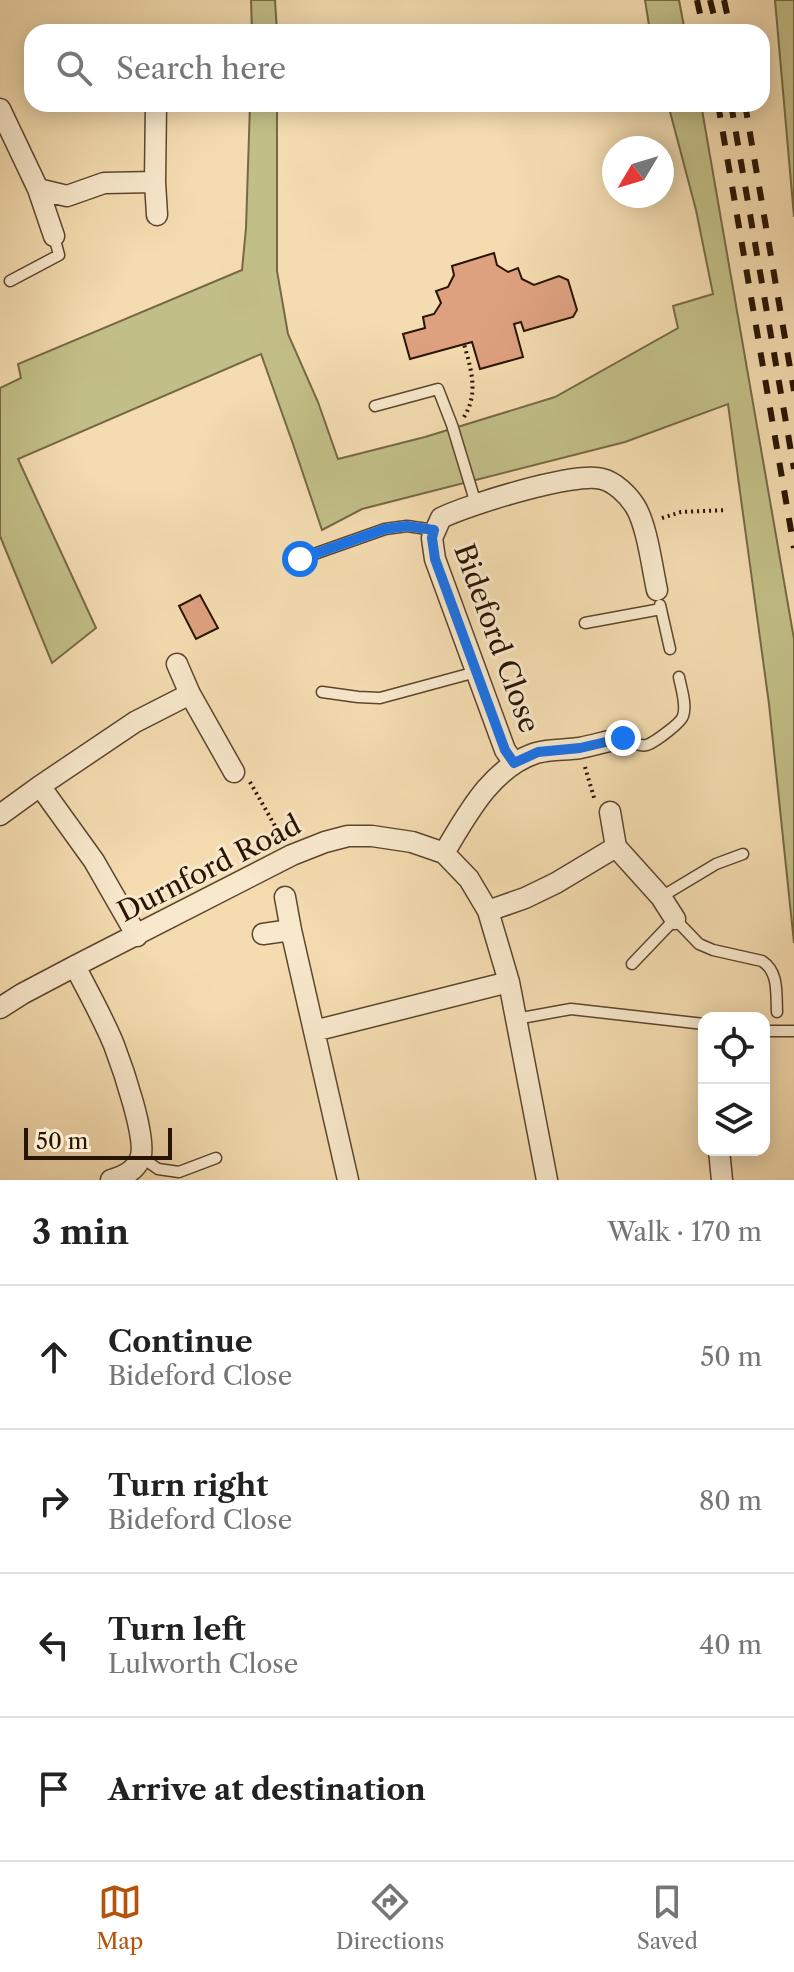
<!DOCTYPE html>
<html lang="en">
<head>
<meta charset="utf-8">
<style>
  :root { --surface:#fff; --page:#f2f2f2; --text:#222; --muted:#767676; --line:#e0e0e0; --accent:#b45309 }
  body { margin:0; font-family:"Libre Caslon Text",serif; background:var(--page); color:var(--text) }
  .controls { position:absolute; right:24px; bottom:24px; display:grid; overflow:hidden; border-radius:16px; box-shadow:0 4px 20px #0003 }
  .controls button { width:72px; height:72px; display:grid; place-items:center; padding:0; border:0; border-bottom:2px solid var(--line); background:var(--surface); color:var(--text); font:40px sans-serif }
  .compass { position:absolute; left:602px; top:136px; width:72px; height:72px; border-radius:50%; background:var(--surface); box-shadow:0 4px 20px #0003; rotate:232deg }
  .scale { position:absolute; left:24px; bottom:20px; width:148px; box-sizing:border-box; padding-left:8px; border:4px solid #291403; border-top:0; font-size:22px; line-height:28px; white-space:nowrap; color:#291403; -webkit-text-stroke:6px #f8e8cc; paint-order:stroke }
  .stop { position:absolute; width:24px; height:24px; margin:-18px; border:6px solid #1a73e8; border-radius:50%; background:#fff }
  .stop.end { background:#1a73e8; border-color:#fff; box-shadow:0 2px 8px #0008 }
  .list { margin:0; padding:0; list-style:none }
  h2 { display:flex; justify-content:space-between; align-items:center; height:104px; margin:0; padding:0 32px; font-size:34px }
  h2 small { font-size:26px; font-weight:400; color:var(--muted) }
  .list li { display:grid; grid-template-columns:52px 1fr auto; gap:24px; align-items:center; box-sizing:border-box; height:144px; padding:0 32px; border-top:2px solid var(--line) }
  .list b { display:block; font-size:30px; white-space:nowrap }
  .list p { margin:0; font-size:26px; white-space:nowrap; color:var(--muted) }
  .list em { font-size:26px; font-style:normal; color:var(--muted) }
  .icon { flex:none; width:44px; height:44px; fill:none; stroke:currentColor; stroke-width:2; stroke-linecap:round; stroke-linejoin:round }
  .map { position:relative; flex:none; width:794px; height:1180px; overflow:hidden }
  .search { position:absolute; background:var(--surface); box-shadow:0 4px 20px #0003; left:24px; right:24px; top:24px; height:88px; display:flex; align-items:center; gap:20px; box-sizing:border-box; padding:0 28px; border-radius:24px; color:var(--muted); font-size:30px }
  .sheet { height:680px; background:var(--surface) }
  nav { display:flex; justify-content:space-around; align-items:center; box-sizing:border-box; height:112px; border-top:2px solid var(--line); background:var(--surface); font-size:22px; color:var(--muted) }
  nav a { display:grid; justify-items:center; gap:4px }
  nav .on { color:var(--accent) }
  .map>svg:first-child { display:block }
  .green { fill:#c2be87; stroke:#766945; stroke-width:2 }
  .building { fill:#dea180; stroke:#291403; stroke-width:2 }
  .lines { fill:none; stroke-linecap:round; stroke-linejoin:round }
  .lane-casing { stroke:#5c462e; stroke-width:13 }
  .street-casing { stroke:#5c462e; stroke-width:23 }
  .path { stroke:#291403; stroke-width:4; stroke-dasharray:2 4; stroke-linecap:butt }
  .lane { stroke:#f8e8cc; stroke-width:10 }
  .street { stroke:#f8e8cc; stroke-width:20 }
  .rail { stroke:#291403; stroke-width:6; stroke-dasharray:14 14; stroke-linecap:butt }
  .route { stroke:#1a73e8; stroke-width:10 }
  .labels { text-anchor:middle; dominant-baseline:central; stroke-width:6; stroke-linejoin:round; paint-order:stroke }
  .street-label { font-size:28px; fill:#291403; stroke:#f8e8cc }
</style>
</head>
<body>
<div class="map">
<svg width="794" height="1180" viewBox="0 0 794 1180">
  <rect width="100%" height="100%" fill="#f4dcb0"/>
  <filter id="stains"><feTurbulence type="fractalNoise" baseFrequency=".0025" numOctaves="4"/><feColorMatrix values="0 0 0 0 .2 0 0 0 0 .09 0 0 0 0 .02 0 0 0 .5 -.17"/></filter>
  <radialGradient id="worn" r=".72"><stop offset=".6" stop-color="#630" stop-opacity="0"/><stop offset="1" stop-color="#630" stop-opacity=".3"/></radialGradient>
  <!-- green -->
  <path class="green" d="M251,0H275L277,32H252Z
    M645,0H679L685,32H650Z
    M775,0H794V217Z
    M250,104H277V271L288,334L318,402L338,459L425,437L555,397L678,328L673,306L713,294L696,210L668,104H701L794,639V943L769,704L728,404L625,442L362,509L322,530L293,444L261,354L18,459L96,628L52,663L0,536V388L21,378L18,364L242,270L246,228Z"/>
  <!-- building -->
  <path class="building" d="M494,253L497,265L508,272L518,268L522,279L534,285L559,276L568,280L577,310L573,317L524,331L521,322L514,324L523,357L480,369L472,342L410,359L403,334L425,328L423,317L434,314L441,303L436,291L448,287L454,275L452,266Z
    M200,595L218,628L196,639L179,606Z"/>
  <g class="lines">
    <!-- lane casing -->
    <g class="lane-casing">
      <path id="lane" d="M10,281L59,255L54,236
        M375,406L438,389L452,425L476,504
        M300,559L385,529L407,526L434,530
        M660,605L670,649
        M585,623L661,609
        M322,692L358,697L380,698L476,672
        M623,738C630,741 639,747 647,745C655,742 681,723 683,716C687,705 681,688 679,677
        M661,897L716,864L743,854
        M632,964L675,919L699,944L713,950L762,961C779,972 776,993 777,1012
        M516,1019L571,1009L704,1024
        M764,1031H794
        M141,1157L158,1169L179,1172L216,1158"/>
    </g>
    <!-- street casing -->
    <g class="street-casing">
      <path id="street" d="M156,104L155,182L157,215
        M0,109L38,189L54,236
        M38,189L67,196L104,183L155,182
        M177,664L190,694L234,772
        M514,763L505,750L435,559L432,538L441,518C467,505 576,471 602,479C615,482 628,495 635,506C647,525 652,567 657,590
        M40,786L94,861L137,936
        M610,812L616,847L661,897L675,919
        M0,815L40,786L135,722L190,694
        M444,853C467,815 491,768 536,753C549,749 566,750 580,748C594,745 608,741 623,738
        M285,897L291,930L348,1180
        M488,911L525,898L556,883L616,847
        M263,934L291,930
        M75,966C88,992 103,1018 114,1045C122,1066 148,1140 140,1159C135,1171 122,1177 111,1180
        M0,1008L22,994L75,966L292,855L325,842L348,836H372L412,842L444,853L469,879L488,911L509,982L547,1180
        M314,1031L509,982
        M719,1150L722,1180"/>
    </g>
    <!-- path -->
    <path class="path" d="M464,417C479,393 471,369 464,344
      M662,518L681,512L726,510
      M585,767L595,801
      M250,782L283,840"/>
    <!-- lane -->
    <use href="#lane" class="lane"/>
    <!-- street -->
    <use href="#street" class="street"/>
    <!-- rail -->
    <path class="rail" d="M697,0L704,32
      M710,0L718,32
      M724,0L731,32
      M718,104L794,548
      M731,104L794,469
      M745,104L794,391"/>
  </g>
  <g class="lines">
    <!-- route -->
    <path class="route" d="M300,559L385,529L407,526L434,530L432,538L435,559L505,750L514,763L538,752L580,748L623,738"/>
  </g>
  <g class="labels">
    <!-- street labels -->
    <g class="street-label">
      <text transform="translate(497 638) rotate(70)">Bideford Close</text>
      <text transform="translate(209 868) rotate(-27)">Durnford Road</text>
    </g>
  </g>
  <rect width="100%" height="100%" filter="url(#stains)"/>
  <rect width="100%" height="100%" fill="url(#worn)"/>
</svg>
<div class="controls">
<button><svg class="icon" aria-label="locate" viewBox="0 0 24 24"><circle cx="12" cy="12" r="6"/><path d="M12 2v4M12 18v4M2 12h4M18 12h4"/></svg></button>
<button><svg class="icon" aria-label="layers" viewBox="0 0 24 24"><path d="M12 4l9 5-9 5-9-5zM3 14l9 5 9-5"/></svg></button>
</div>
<svg class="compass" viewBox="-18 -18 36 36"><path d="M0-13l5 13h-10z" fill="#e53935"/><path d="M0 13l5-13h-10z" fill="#767676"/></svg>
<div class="scale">50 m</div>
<div class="stop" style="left:300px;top:559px"></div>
<div class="stop end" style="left:623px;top:738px"></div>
<div class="search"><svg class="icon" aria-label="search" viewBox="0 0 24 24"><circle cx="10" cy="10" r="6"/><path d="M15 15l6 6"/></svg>Search here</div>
</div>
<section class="sheet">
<h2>3 min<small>Walk · 170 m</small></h2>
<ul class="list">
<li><svg class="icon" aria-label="ahead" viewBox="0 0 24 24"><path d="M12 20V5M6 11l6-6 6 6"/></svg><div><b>Continue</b><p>Bideford Close</p></div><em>50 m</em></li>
<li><svg class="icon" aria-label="right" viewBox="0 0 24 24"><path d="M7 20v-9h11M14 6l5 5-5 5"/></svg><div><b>Turn right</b><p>Bideford Close</p></div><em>80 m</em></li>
<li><svg class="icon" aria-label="left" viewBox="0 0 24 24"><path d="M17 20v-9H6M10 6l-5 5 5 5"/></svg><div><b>Turn left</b><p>Lulworth Close</p></div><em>40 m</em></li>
<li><svg class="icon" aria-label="arrive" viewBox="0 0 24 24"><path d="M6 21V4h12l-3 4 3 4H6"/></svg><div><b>Arrive at destination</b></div></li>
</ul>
</section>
<nav>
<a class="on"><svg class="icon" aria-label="map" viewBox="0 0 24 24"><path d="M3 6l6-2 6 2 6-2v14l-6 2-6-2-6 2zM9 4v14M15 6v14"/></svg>Map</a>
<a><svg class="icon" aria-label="directions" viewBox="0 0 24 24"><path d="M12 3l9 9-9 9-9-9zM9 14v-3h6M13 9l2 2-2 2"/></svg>Directions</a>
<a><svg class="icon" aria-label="saved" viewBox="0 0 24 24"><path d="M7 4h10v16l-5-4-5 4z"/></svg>Saved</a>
</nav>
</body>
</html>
